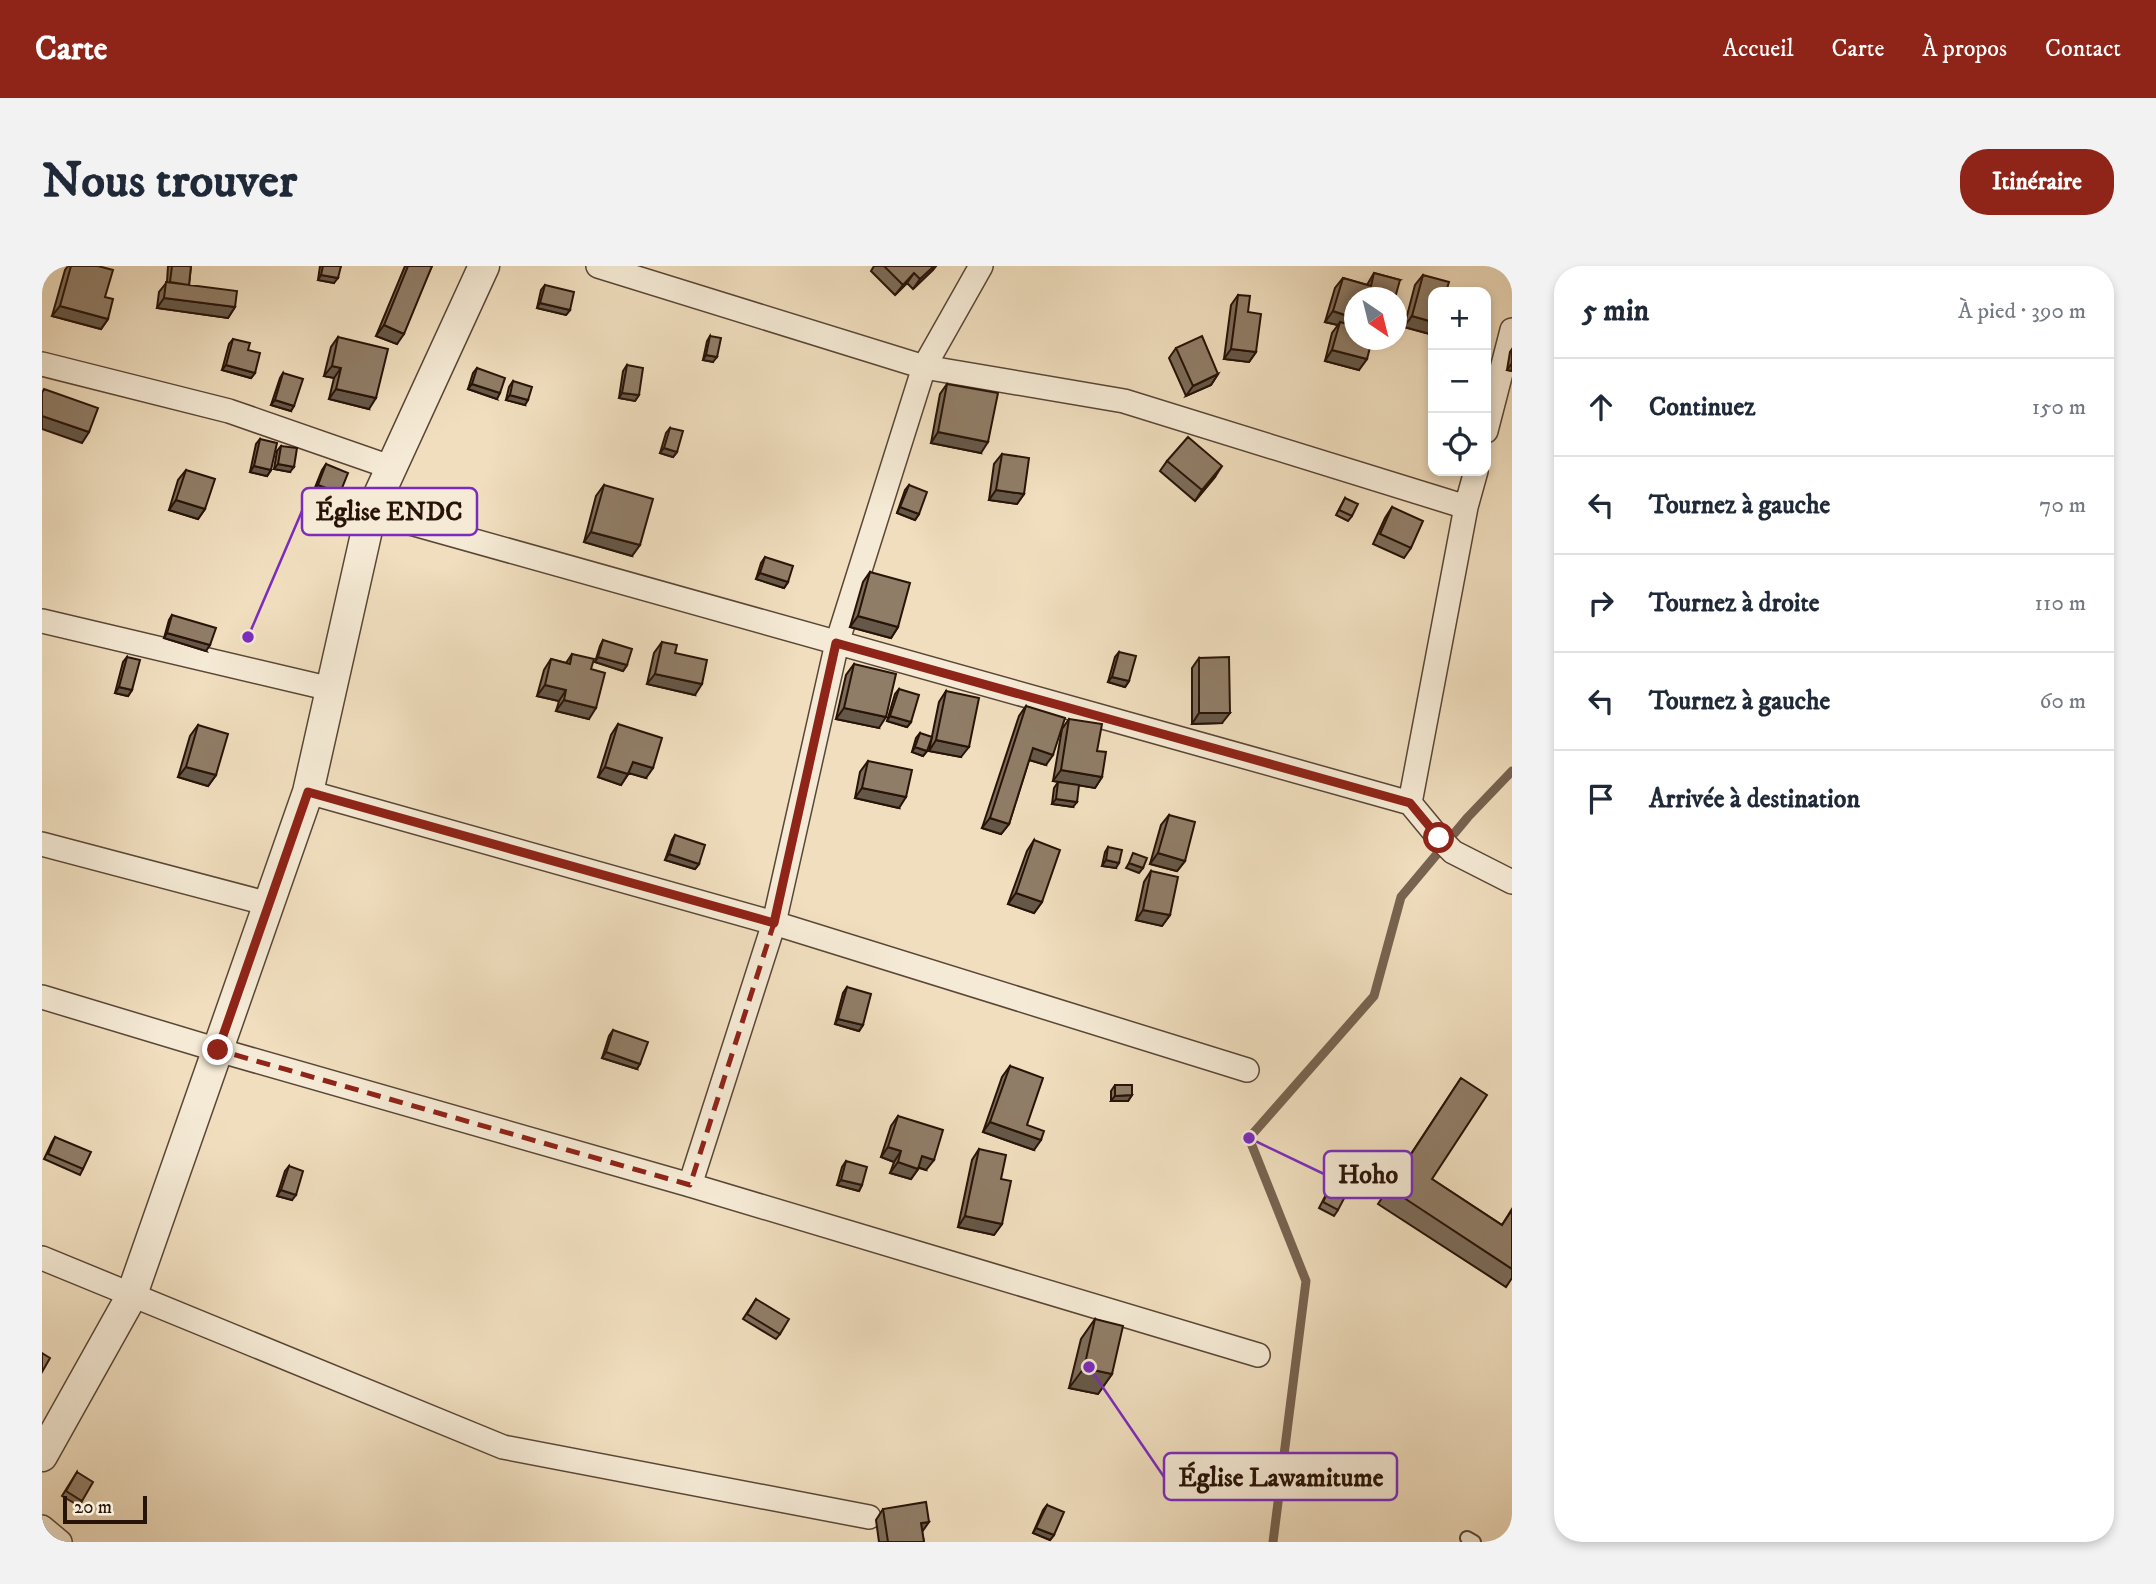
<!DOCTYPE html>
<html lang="fr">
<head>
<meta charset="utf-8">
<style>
  :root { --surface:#fff; --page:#f2f2f3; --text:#1f2937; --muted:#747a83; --line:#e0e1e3; --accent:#8f2418 }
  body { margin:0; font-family:"IM FELL DW Pica",serif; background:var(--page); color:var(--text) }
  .controls { position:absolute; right:21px; top:21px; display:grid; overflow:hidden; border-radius:14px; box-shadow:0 4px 10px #0003 }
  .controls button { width:63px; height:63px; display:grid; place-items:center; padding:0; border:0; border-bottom:2px solid var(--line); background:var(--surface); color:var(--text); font:35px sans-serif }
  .compass { position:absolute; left:1302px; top:21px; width:63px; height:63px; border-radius:50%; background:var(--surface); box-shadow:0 4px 10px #0003; rotate:145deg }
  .scale { position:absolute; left:21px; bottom:18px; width:84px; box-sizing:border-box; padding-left:7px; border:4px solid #281308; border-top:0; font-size:19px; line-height:24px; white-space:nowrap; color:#281308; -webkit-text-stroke:5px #f5ead5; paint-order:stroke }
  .stop { position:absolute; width:21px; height:21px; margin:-16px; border:5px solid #8f2418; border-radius:50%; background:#fff }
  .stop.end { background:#8f2418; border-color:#fff; box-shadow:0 2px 7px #0008 }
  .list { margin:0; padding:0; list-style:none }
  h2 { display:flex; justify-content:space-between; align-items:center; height:91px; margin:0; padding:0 28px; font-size:30px }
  h2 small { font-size:23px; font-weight:400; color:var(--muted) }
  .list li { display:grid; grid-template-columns:46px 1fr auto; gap:21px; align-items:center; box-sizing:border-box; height:98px; padding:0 28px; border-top:2px solid var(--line) }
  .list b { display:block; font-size:26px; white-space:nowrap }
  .list em { font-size:23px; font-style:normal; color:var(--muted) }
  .icon { flex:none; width:38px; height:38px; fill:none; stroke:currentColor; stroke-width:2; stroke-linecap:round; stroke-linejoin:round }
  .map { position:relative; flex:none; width:1470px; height:1276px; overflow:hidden; border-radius:28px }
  header { display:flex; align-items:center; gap:42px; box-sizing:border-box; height:98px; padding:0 35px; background:var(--accent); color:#fff }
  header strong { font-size:33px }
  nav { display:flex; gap:38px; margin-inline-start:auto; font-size:24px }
  .intro { display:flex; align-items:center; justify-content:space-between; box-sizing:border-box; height:168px; padding:0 42px }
  h1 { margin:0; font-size:49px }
  .button { padding:18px 32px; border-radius:28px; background:var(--accent); color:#fff; font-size:24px; font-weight:700 }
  main { display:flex; gap:42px; padding:0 42px }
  aside { flex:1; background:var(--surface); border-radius:28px; box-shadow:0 4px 10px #0003 }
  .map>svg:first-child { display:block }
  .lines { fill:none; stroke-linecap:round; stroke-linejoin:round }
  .stream { stroke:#776350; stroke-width:9 }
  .service-casing { stroke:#5a4636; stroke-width:16 }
  .minor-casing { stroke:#5a4636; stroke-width:26 }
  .tertiary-casing { stroke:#5a4636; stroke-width:33 }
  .service { stroke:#f5ead5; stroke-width:12 }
  .minor { stroke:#f5ead5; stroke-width:23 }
  .tertiary { stroke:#f5ead5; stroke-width:30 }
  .wall { fill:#7c6c59; stroke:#281308; stroke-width:2 }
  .shaded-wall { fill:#655848; stroke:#281308; stroke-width:2 }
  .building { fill:#907d67; stroke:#281308; stroke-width:2 }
  .route { stroke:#8f2418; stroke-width:9 }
  .marked { fill:none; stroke:#8f2418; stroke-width:5; stroke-dasharray:14 9; stroke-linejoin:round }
  .leader { fill:none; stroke:#7b2cbf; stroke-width:2.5 }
  .callout-dot { fill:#7b2cbf; stroke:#f5ead5; stroke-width:2.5 }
  .callout { fill:#f5ead5; stroke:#7b2cbf; stroke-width:2.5 }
  .callout-label { font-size:26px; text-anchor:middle; font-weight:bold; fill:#281308 }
</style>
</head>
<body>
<header>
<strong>Carte</strong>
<nav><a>Accueil</a><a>Carte</a><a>À propos</a><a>Contact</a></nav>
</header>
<div class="intro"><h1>Nous trouver</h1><a class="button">Itinéraire</a></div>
<main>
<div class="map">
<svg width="1470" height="1276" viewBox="0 0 1470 1276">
  <rect width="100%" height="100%" fill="#f0debe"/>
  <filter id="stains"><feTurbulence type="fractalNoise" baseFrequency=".00286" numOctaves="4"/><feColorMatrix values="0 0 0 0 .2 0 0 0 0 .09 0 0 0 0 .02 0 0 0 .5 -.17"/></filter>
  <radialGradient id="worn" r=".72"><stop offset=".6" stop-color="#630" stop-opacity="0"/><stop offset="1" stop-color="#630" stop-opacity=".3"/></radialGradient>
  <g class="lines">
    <!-- stream -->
    <path class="stream" d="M1231,1276L1264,1015L1207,872L1332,730L1359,631L1426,551L1470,505"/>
    <!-- service casing -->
    <g class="service-casing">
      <path id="service" d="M1425,1272L1432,1276"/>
    </g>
    <!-- minor casing -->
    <g class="minor-casing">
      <path id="minor" d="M556,0L882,101L1082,135L1424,241
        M0,98L187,145L351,202
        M1444,165L1470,64
        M329,246L1368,537L1397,572L1411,586L1470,616
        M0,355L289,423
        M266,526L732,657L1205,804
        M1368,537L1424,241L1434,205
        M0,578L227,638
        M0,731L176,784L648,919L1216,1089
        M648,919L732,657L795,377L882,101L939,0
        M0,992L461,1181L827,1251
        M0,1261L18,1276"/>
    </g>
    <!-- tertiary casing -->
    <g class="tertiary-casing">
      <path id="tertiary" d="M0,1190L89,1031L266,526L329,246L442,0"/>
    </g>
    <!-- service -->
    <use href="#service" class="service"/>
    <!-- minor -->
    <use href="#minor" class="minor"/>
    <!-- tertiary -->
    <use href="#tertiary" class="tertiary"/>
  </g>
  <!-- wall -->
  <path class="wall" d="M26,0H56L63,31L66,53L59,63L10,50L23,4Z
    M126,0H149L147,19L193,41L186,52L115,42L117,26L125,16Z
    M278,0H299L292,17L276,14Z
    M363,0H390L355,78L334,70Z
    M832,0H894L871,23L865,17L853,29L829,5Z
    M1332,7L1358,14L1312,32L1317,104L1283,95L1290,67L1296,59L1283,56L1293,22L1301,12L1325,19Z
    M1381,9L1391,26V64L1388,68L1362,61L1373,19Z
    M503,19L528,44L524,49L495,42L499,24Z
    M1196,29L1206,46L1214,86L1207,96L1182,93L1189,39Z
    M668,70L671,96L661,94L665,75Z
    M296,71L327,143L287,133L292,112L282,110L289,81Z
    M191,73L206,84L213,107L209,112L180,104L187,78Z
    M1134,82L1176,108L1169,119L1144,130L1127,92Z
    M1470,83V105L1465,104L1468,86Z
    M585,99L597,129L593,135L577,132L581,105Z
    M435,102L455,133L426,123L431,107Z
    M241,107L249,145L229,139L238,112Z
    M471,115L483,139L464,134L467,121Z
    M905,118L939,187L889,177L898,128Z
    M628,162L635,186L631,191L618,187L624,167Z
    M218,173L229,204L225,210L208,206L214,178Z
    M239,180L248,206L232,203L235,185Z
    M960,188L982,228L975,238L947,234L952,198Z
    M1125,195L1173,211L1153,235L1118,205Z
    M284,198L298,227L294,233L272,224L280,204Z
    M144,204L163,243L156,253L127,244L136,214Z
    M562,219L590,290L542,276L554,230Z
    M867,219L877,248L873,254L855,247L863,224Z
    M1303,232L1310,250L1306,255L1294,249Z
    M1350,241L1369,282L1362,292L1331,278L1343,252Z
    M723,291L746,316L742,322L714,313L719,297Z
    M828,306L856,361L849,372L808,361L821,316Z
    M130,349L164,385L122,372L127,354Z
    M561,374L585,399L581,405L553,396L558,380Z
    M620,376L633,387L653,429L605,418L612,387Z
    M1077,386L1087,415L1083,421L1066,416L1073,391Z
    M530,388L549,403L547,453L514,445L517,435L495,430L502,404L509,393L524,397Z
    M85,391L90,424L86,430L73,427L81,396Z
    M1157,392L1180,457L1150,458V402Z
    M812,398L837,462L794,453L804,409Z
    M857,423L869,456L865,461L845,455L853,428Z
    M904,425L919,491L887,485L897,436Z
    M984,440L1004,499L987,494L967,558L959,568L940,562L977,450Z
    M1027,453L1055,485L1060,511L1053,522L1011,515L1020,463Z
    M576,458L604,512L587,507L579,519L556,511L569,469Z
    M156,459L174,509L166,520L136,511L148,470Z
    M878,467L885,485L881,490L870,486L874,472Z
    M826,495L857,542L813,532L818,506Z
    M1016,516L1031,541L1010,538L1012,522Z
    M1127,549L1143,595L1135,605L1108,598L1119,559Z
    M633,569L657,598L653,603L623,594L630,574Z
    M992,574L1000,636L992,647L966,638L985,585Z
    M1066,581L1074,602L1060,600L1063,586Z
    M1109,605L1128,649L1120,660L1094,654L1102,616Z
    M805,721L821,759L817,765L793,758L801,727Z
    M571,764L595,803L560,792L567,770Z
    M968,800L985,859L992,884L941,866L960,811Z
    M1419,812L1390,913L1460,959L1470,943V1012L1464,1021L1336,938Z
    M1073,819L1090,829L1086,835H1069V825Z
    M856,850L884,904L877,902L869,913L848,907L852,896L839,891L849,860Z
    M13,871L41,903L38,909L2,893L10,876Z
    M937,883L959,913L960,958L952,969L916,961L930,894Z
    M804,895L820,919L817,925L795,919L800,901Z
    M247,900L250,934L235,930L243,905Z
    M1292,913L1296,944L1292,950L1277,942Z
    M714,1033L738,1068L734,1073L701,1053Z
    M1053,1053L1070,1108L1056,1128L1027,1122L1039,1073Z
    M35,1206L40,1235L37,1240L20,1230Z
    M1005,1239L1012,1269L1008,1274L991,1267L1001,1244Z
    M841,1243L880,1266L882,1276H837L834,1254Z"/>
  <!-- shaded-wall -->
  <path class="shaded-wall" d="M892,0H894L891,4L871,23L878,13Z
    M872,7L865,17L853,29L861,19Z
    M279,9L296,12L292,17L276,14Z
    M122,32L193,41L186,52L115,42Z
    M498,37L528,44L524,49L495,42Z
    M18,40L66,53L59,63L10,50Z
    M1291,45L1312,52V64L1298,56L1296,59L1283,56Z
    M1370,50L1391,56V64L1388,68L1362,61Z
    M342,59L362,68L355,78L334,70Z
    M1189,83L1214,86L1207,96L1182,93Z
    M1290,84L1325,93L1317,104L1283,95Z
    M664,89L675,91L671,96L661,94Z
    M1470,97V105L1465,104Z
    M184,99L213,107L209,112L180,104Z
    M290,100L299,102L292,112L282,110Z
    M1176,108L1169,119L1144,130L1151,120Z
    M430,118L458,127L455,133L426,123Z
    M294,123L334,132L327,143L287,133Z
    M580,127L597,129L593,135L577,132Z
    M468,129L486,134L483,139L464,134Z
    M233,134L252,140L249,145L229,139Z
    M0,150L47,166L40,177L0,163Z
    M896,166L946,176L939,187L889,177Z
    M622,182L635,186L631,191L618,187Z
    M236,198L252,201L248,206L232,203Z
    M212,200L229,204L225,210L208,206Z
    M1180,200L1173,211L1153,235L1160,224Z
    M276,219L298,227L294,233L272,224Z
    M954,224L982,228L975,238L947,234Z
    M134,234L163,243L156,253L127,244Z
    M858,241L877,248L873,254L855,247Z
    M549,266L598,279L590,290L542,276Z
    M718,307L746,316L742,322L714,313Z
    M816,350L856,361L849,372L808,361Z
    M125,367L168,379L164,385L122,372Z
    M556,391L585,399L581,405L553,396Z
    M613,408L660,418L653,429L605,418Z
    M1070,411L1087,415L1083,421L1066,416Z
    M503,419L524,424L517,435L495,430Z
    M77,421L90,424L86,430L73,427Z
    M522,434L554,442L547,453L514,445Z
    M802,442L844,451L837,462L794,453Z
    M1157,447H1188L1180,457L1150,458Z
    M848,450L869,456L865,461L845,455Z
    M894,474L927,481L919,491L887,485Z
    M873,481L885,485L881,490L870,486Z
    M991,482L1011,489L1004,499L984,493Z
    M591,496L611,502L604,512L583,506Z
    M144,501L174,509L166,520L136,511Z
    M563,501L586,508L579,519L556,511Z
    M1019,504L1060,511L1053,522L1011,515Z
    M820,522L864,531L857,542L813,532Z
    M1014,533L1035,536L1031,541L1010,538Z
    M948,552L967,558L959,568L940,562Z
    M1116,587L1143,595L1135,605L1108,598Z
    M627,588L657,598L653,603L623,594Z
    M1064,594L1077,597L1074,602L1060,600Z
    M1087,597L1101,602L1097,607L1084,602Z
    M974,627L1000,636L992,647L966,638Z
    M1101,644L1128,649L1120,660L1094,654Z
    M796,753L821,759L817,765L793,758Z
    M564,786L598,798L595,803L560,792Z
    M1090,829L1086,835H1069L1073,830Z
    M948,856L999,874L992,884L941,866Z
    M846,881L859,885L852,896L839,891Z
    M880,890L892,894L884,904L873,900Z
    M856,896L876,903L869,913L848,907Z
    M799,914L820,919L817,925L795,919Z
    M239,924L254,929L250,934L235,930Z
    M923,950L960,958L952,969L916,961Z
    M1042,1102L1070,1108L1056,1128L1027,1122Z
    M887,1256L880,1266L879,1257Z
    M994,1262L1012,1269L1008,1274L991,1267Z"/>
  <!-- building -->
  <path class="building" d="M29,0H56L71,4L63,31L71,33L66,53L18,40Z
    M130,0H149L147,19L128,16Z
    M281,0H299L296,12L279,9Z
    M366,0H390L362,68L342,59Z
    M842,0H892L878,13L872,7L861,19Z
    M1332,7L1358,14L1353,32H1312V52L1291,45L1301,12L1329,20Z
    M1381,9L1407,16L1404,26H1391V56L1370,50Z
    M124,16L195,25L193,41L122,32Z
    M503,19L532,26L528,44L498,37Z
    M1196,29L1208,30L1206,46L1219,48L1214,86L1189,83Z
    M1298,56L1312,60V74H1330L1325,93L1290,84Z
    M668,70L679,72L675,91L664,89Z
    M1160,70L1176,108L1151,120L1134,82Z
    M296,71L346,83L334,132L294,123L299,102L290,100Z
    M191,73L208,77L206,84L218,87L213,107L184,99Z
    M585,99L601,102L597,129L580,127Z
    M435,102L463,112L458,127L430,118Z
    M241,107L261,113L252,140L233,134Z
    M471,115L490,121L486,134L468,129Z
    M905,118L956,127L946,176L896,166Z
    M2,123L56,142L47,166L0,150V127Z
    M628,162L641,165L635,186L622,182Z
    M1146,171L1180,200L1160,224L1125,195Z
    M218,173L235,177L229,204L212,200Z
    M239,180L255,182L252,201L236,198Z
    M960,188L987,192L982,228L954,224Z
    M284,198L306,207L298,227L276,219Z
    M144,204L173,213L163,243L134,234Z
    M562,219L611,233L598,279L549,266Z
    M867,219L885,226L877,248L858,241Z
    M1303,232L1316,238L1310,250L1297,244Z
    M1350,241L1381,255L1369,282L1338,268Z
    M723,291L751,300L746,316L718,307Z
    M828,306L868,317L856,361L816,350Z
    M130,349L174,362L168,379L125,367Z
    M561,374L590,383L585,399L556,391Z
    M620,376L635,379L633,387L665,394L660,418L613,408Z
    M1077,386L1094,390L1087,415L1070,411Z
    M530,388L552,393L549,403L563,407L554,442L522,434L524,424L503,419L509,393L528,398Z
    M85,391L98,394L90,424L77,421Z
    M1187,391L1188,447H1157V392Z
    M812,398L854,408L844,451L802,442Z
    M857,423L877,429L869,456L848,450Z
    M904,425L937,432L927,481L894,474Z
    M984,440L1023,452L1011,489L991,482L967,558L948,552Z
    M1027,453L1060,458L1055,485L1064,486L1060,511L1019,504Z
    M576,458L620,472L611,502L591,496L586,508L563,501Z
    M156,459L186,468L174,509L144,501Z
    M878,467L890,471L885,485L873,481Z
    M826,495L870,504L864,531L820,522Z
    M1016,516L1037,519L1035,536L1014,533Z
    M1127,549L1153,556L1143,595L1116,587Z
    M633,569L663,579L657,598L627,588Z
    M992,574L1018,584L1000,636L974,627Z
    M1066,581L1080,584L1077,597L1064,594Z
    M1091,587L1105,592L1101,602L1087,597Z
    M1109,605L1136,611L1128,649L1101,644Z
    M805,721L829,728L821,759L796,753Z
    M571,764L606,776L598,798L564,786Z
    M968,800L1001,812L985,859L1002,865L999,874L948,856Z
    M1419,812L1445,829L1390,913L1460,959L1470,944V1003L1347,922Z
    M1073,819H1090V829L1073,830Z
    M856,850L901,864L892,894L880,890L876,903L856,896L859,885L846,881Z
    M13,871L49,886L41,903L6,888Z
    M937,883L964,889L959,913L969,915L960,958L923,950Z
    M804,895L825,901L820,919L799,914Z
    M247,900L261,905L254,929L239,924Z
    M1292,913L1308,921L1296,944L1281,936Z
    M714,1033L747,1053L738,1068L705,1048Z
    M1053,1053L1081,1060L1070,1108L1042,1102Z
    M0,1087L8,1092L0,1106Z
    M35,1206L51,1216L40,1235L24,1225Z
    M884,1236L887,1256L879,1257L882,1276H846L841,1243Z
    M1005,1239L1022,1246L1012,1269L994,1262Z"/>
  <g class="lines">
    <!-- route -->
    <path class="route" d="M176,784L266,526L732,657L794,377L1368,537L1397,572"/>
  </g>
  <!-- marked area -->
  <path class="marked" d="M266,526L732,657L648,919L176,784Z"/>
  <!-- callouts -->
  <path class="leader" d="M206 371L260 245M1207 872L1282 908M1047 1101L1122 1211"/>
  <g class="callout-dot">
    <circle cx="206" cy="371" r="7"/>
    <circle cx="1207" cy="872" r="7"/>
    <circle cx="1047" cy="1101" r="7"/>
  </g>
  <g class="callout">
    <rect x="260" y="222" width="175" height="47" rx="7"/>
    <rect x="1282" y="885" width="88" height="47" rx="7"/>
    <rect x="1122" y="1187" width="233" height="47" rx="7"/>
  </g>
  <g class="callout-label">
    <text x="347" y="254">Église ENDC</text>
    <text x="1326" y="917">Hoho</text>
    <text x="1239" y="1220">Église Lawamitume</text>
  </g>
  <rect width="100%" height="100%" filter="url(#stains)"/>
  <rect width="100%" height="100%" fill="url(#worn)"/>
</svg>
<div class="controls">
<button>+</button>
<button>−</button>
<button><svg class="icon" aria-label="locate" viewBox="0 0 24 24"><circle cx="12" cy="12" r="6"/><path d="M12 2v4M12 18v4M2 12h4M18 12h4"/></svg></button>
</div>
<svg class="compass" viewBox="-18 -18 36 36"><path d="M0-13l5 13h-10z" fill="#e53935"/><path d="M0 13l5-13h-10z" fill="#747a83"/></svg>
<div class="scale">20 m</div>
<div class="stop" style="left:1397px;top:572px"></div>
<div class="stop end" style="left:176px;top:784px"></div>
</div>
<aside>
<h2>5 min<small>À pied · 390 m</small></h2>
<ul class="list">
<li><svg class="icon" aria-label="ahead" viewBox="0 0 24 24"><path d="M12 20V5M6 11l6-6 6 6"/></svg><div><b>Continuez</b></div><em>150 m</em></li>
<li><svg class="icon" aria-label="left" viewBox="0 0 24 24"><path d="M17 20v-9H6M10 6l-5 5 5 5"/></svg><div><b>Tournez à gauche</b></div><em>70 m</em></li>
<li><svg class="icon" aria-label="right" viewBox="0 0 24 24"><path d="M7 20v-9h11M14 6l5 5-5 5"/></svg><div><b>Tournez à droite</b></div><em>110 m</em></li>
<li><svg class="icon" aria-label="left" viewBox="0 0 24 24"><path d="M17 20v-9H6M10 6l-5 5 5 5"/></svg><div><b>Tournez à gauche</b></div><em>60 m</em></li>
<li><svg class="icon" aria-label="arrive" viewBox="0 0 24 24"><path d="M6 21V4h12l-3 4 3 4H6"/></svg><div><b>Arrivée à destination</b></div></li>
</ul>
</aside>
</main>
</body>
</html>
